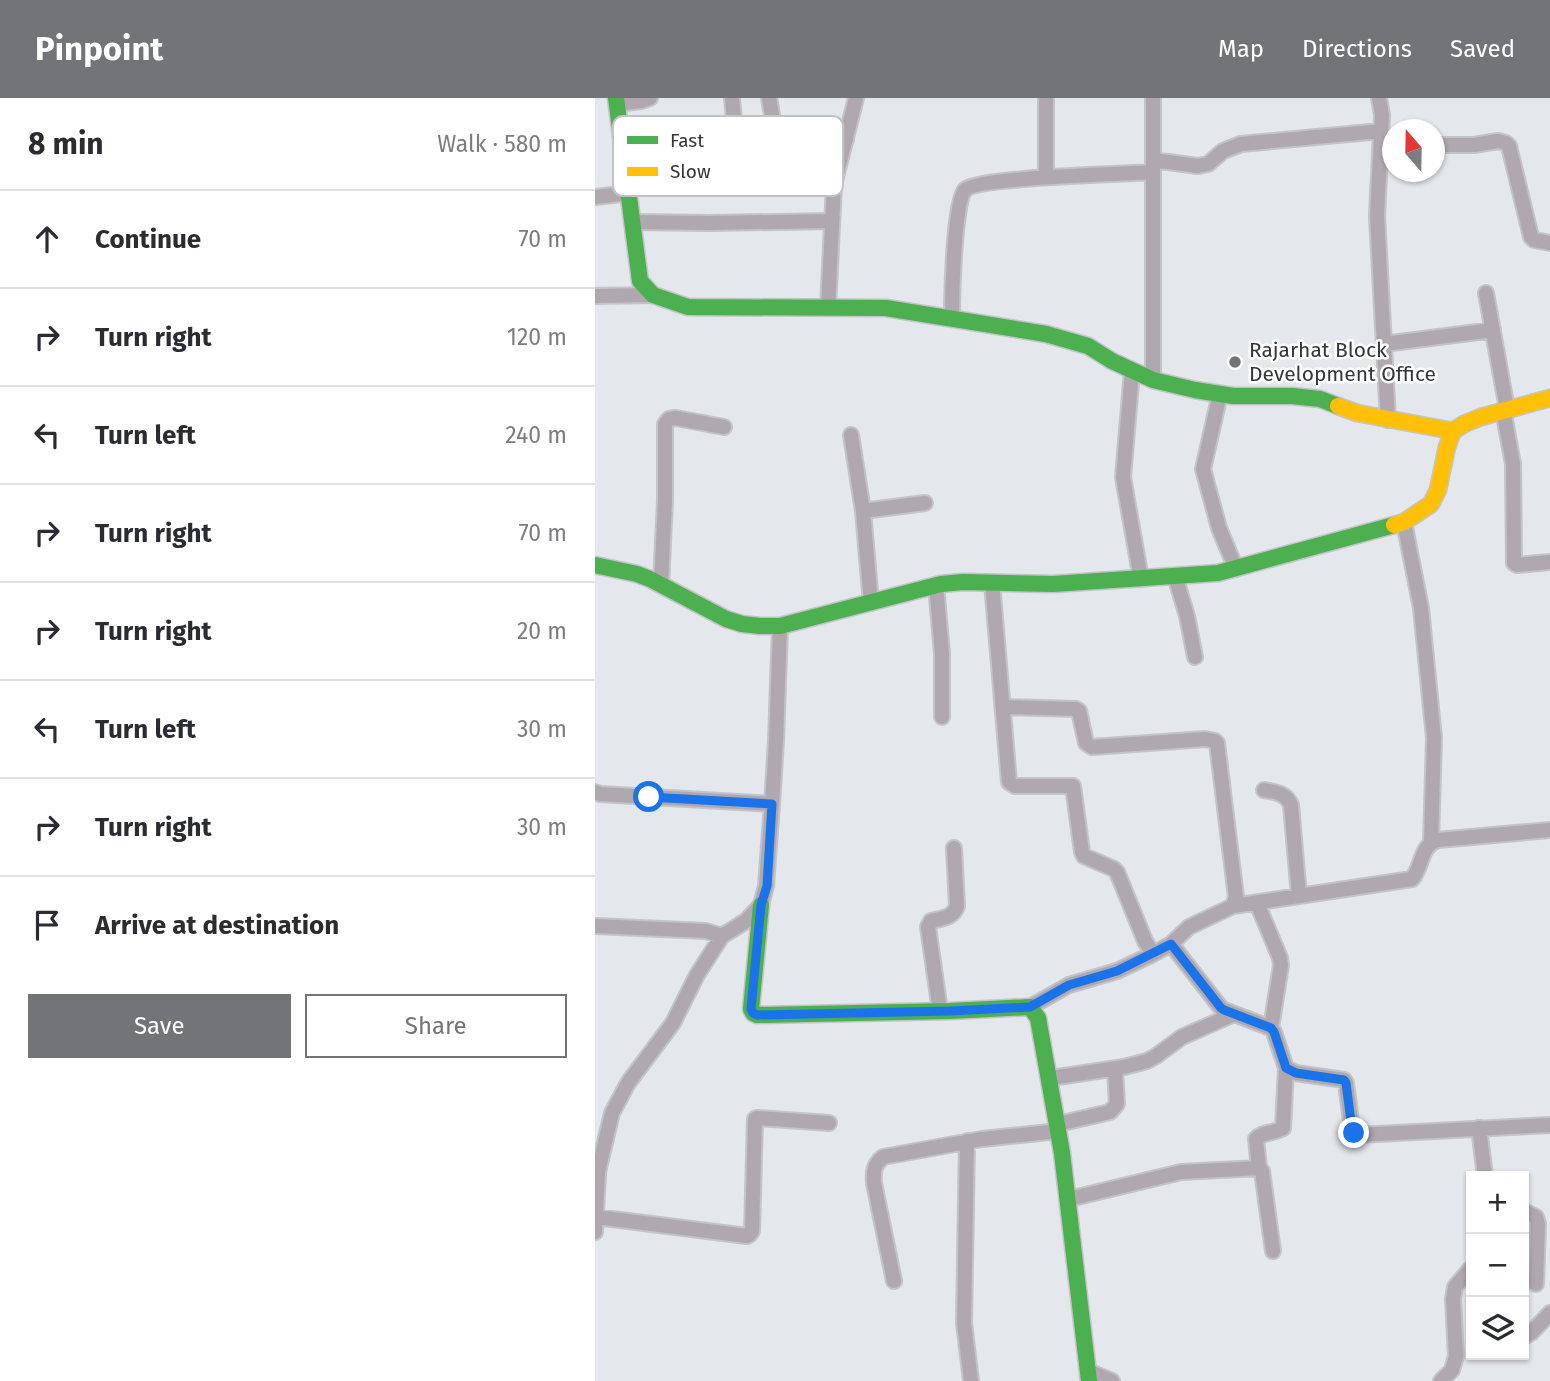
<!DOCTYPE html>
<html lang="en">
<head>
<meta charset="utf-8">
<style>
  :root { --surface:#fff; --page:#f2f2f3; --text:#2b2b33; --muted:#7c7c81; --line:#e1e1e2; --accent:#727477 }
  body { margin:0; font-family:"Fira Sans",sans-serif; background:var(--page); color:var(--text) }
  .controls { position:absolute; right:21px; bottom:21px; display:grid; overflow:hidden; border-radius:0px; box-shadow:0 2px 5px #0004 }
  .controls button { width:63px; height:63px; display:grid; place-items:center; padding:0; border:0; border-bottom:2px solid var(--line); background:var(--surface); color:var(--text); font:35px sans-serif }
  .compass { position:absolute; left:787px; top:21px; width:63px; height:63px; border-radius:50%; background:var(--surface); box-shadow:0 2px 5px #0004; rotate:340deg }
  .stop { position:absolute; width:21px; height:21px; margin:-16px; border:5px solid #1a73e8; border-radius:50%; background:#fff }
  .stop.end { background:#1a73e8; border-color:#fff; box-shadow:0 2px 7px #0008 }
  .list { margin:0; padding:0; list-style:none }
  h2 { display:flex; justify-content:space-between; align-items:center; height:91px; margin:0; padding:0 28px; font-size:30px }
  h2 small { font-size:23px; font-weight:400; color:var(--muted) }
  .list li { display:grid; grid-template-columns:46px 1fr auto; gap:21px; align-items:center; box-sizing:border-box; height:98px; padding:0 28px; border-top:2px solid var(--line) }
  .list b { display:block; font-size:26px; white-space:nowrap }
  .list em { font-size:23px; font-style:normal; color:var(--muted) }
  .actions { display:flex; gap:14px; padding:21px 28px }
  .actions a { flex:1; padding:16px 0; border:2px solid var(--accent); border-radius:0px; text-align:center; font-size:24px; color:var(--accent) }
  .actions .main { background:var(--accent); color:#fff }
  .icon { flex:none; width:38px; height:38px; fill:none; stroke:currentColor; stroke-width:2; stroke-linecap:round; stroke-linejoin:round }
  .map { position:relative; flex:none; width:955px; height:1283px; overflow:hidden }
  header { display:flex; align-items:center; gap:42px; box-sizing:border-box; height:98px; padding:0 35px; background:var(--accent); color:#fff }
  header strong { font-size:33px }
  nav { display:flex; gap:38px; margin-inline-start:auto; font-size:24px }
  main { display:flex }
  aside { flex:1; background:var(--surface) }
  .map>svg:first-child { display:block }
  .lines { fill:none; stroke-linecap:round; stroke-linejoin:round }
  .street-casing { stroke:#c2c4c7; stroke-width:18 }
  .fast-casing { stroke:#c2c4c7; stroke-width:19 }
  .slow-casing { stroke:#c2c4c7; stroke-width:19 }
  .street { stroke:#b0a8af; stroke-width:14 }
  .fast { stroke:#4caf50; stroke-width:16 }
  .slow { stroke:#ffc107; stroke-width:16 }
  .route { stroke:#1a73e8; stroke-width:9 }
  .poi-dot { fill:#727477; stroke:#fff; stroke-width:2.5 }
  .labels { text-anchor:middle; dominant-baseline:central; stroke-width:5; stroke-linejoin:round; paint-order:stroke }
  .poi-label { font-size:21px; fill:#343639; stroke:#fff; text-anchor:start }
  .key { fill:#fff; stroke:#c2c3c4; stroke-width:2 }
  .key-label { font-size:19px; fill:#343639 }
</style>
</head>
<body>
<header>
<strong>Pinpoint</strong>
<nav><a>Map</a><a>Directions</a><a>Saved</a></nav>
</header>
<main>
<aside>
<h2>8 min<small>Walk · 580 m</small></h2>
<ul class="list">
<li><svg class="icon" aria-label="ahead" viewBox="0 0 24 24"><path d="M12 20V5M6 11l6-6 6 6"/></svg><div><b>Continue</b></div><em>70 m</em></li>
<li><svg class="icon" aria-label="right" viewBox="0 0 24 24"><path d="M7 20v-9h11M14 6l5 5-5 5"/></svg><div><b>Turn right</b></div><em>120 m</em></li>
<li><svg class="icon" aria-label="left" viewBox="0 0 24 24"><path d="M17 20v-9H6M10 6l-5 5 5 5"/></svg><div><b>Turn left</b></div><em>240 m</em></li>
<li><svg class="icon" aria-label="right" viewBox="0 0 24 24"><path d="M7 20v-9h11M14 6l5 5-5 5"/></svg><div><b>Turn right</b></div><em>70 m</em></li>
<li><svg class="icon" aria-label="right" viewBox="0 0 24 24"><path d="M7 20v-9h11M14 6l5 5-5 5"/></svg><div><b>Turn right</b></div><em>20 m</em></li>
<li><svg class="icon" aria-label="left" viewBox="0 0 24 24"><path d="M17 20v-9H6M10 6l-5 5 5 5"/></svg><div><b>Turn left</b></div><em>30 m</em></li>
<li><svg class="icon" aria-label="right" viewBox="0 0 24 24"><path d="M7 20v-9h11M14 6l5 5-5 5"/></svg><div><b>Turn right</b></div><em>30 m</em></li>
<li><svg class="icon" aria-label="arrive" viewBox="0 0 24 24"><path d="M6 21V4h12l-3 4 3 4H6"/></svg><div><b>Arrive at destination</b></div></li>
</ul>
<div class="actions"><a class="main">Save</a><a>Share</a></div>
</aside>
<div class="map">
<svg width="955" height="1283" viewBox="0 0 955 1283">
  <rect width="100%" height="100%" fill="#e4e7eb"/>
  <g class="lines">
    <!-- street casing -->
    <g class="street-casing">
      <path id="street" d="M137,0L140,32
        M174,0L180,34
        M451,0V79
        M784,0L787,17L782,118L793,322
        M22,6L46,3L55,0
        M27,41L152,32L251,42
        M839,47H879L903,43L911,45L914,48L936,139L939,142L955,145
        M558,62L603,68L613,66L628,53L646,46L786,33
        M0,99L34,95
        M37,124L114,125L237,123
        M891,195L912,311
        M0,198L58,197
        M233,210L239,87L261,0
        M357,220C357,199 359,104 370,92C382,79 532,76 558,74
        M789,246L898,232
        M537,273L528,379L546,481
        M558,282V0
        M625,296L608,371L624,430L641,471
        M908,312L918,366L919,465L922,467L955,464
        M256,337L268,413L276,505
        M268,413L330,405
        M809,424L826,510L839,640L836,744
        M580,478L592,518L600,559
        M397,485L414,684L420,688H478L487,754L489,758L519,771L522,774L550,843L558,856
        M66,487L70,402V326L74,321L81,320L129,329
        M341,487L347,556V619
        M409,609L481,611L484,613L491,645L497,649L610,641L620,643L622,645L641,799L638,808L594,829L576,846L558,856L522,873L474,887L435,909
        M669,692C681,694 691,695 696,707L704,798
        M0,694L5,696L177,706
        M662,805L685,860L686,867L676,930
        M638,808L817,781C828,768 825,747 843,742L955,732
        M0,828L111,833L127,838
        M576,846L626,910L629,912L676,930L679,934L691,970L701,975L749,982L751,985L757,1031L763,1037L955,1027
        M345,913L333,829L336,823C348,820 358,820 362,808L359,750
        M456,980L529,969L552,963L561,958L587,939L639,916
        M463,1026L515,1014L522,1006L520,971
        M884,1030L890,1078
        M372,1043L369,1225L376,1283
        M664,1070L661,1041C668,1033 679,1036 688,1030L691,970
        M474,1101L586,1074L664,1070L667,1073L678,1153
        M929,1113L941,1119L943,1126L941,1186
        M1,1119L152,1138L154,1137L157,1133L160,1021L162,1020L234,1025
        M0,1134L3,1074L17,1015L33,985L78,925L102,877L127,838L151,823L166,807L171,788L177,706L181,643L185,528
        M299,1183L279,1085C278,1073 279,1067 288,1059L387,1041L464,1033
        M929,1239L936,1235L955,1215
        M493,1273L517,1283
        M846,1283L857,1272L861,1258L858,1201L860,1189L876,1170"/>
    </g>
    <!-- fast casing -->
    <g class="fast-casing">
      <path id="fast" d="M21,0L45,183L58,197L93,209L291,210L451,236L493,248L517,263L558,282L600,292L638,298H697L725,301L743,308
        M0,467L42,476L55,481L131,521L147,526L165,528H185L346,486L368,484L458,486L623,475L799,427
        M166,807L156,911L158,915L162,917L355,913L435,909L443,920L467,1055L494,1283"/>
    </g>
    <!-- slow casing -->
    <g class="slow-casing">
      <path id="slow" d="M743,308L762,315L858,333
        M799,427L809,424L836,406L843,392L852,349L858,333L869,326L886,319L955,300"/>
    </g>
    <!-- street -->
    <use href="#street" class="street"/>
    <!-- fast -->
    <use href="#fast" class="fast"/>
    <!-- slow -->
    <use href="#slow" class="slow"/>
  </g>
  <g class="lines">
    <!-- route -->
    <path class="route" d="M54,699L177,706L172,788L166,807L156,911L158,915L162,917L355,913L435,909L474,887L522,873L576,846L626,910L629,912L676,930L679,934L691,970L701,975L749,982L751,985L757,1031L759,1035"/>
  </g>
  <!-- markers -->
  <circle class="poi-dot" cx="640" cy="264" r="7"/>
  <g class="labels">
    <!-- poi labels -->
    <g class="poi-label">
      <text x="654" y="252">Rajarhat Block<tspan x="654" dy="24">Development Office</tspan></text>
    </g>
  </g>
  <!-- legend -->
  <rect x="18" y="18" width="230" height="80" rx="10" class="key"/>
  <rect x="32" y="38" width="31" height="8" fill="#4caf50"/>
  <rect x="32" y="69" width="31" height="9" fill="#ffc107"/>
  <g class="key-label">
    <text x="75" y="49">Fast</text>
    <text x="75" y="80">Slow</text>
  </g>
</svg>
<div class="controls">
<button>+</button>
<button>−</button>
<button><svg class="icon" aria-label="layers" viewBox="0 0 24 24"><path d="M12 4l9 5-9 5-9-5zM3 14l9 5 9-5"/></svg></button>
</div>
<svg class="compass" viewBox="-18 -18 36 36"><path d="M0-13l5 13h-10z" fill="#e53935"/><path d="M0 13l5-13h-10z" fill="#7c7c81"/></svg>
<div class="stop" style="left:54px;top:699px"></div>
<div class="stop end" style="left:759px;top:1035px"></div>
</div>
</main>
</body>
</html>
